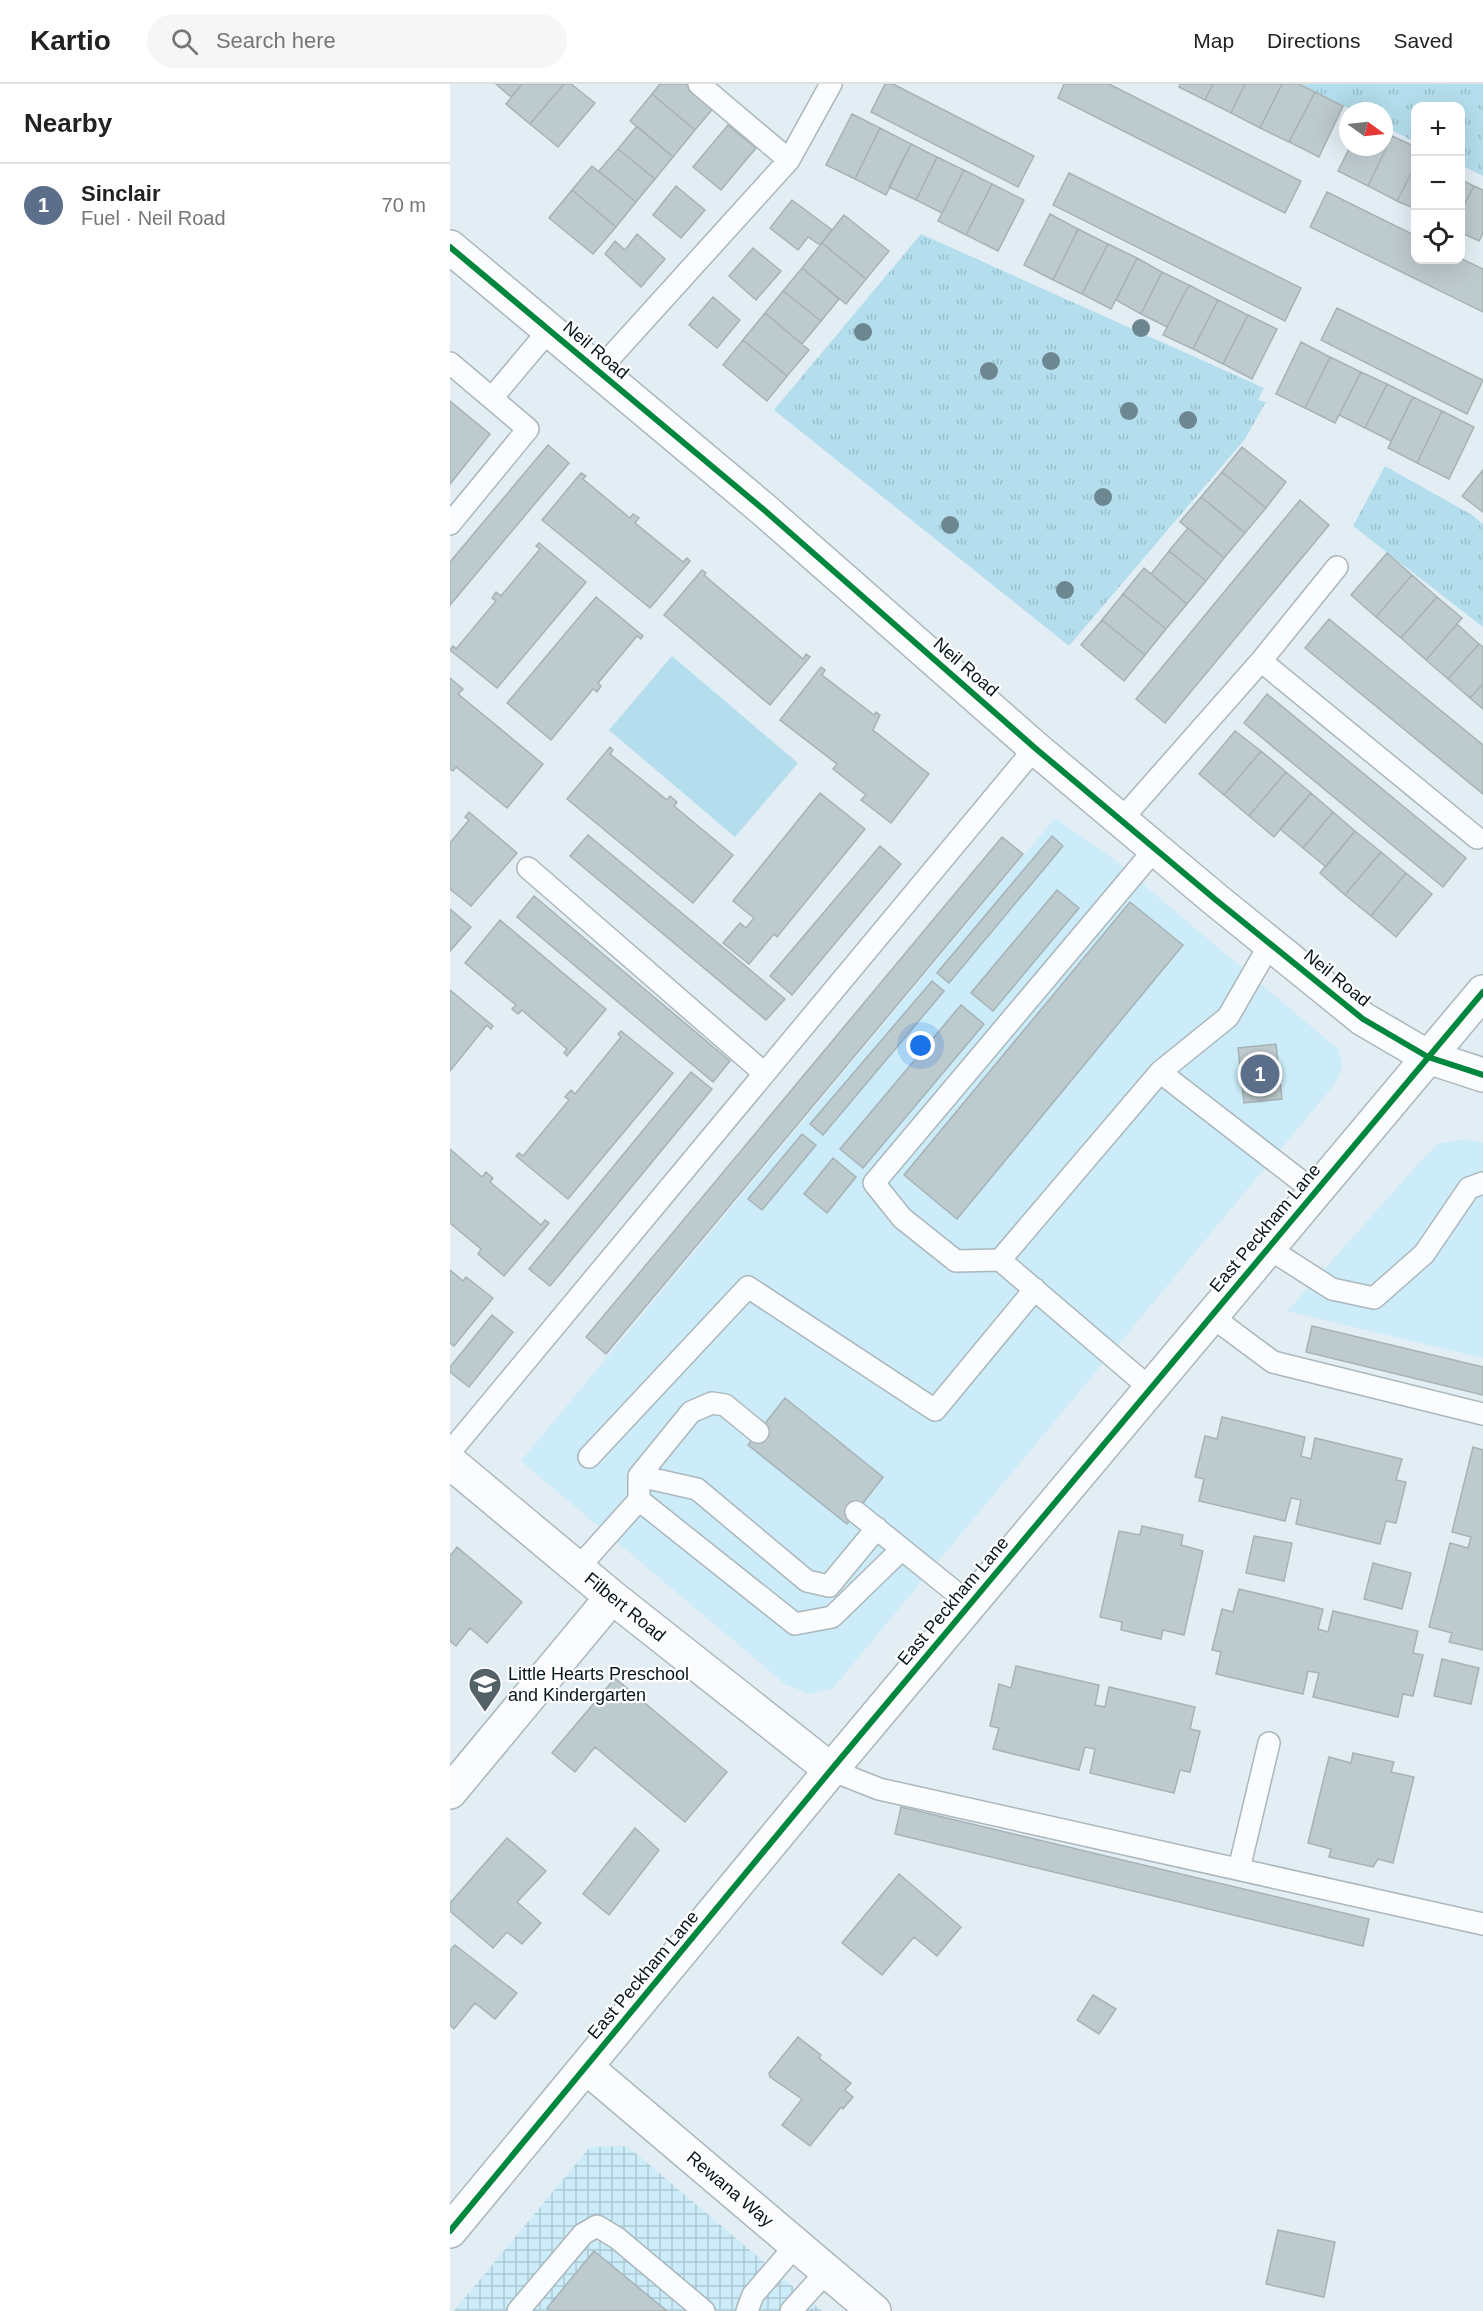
<!DOCTYPE html>
<html lang="en">
<head>
<meta charset="utf-8">
<style>
  :root { --surface:#fff; --page:#f6f6f6; --text:#222; --muted:#767676; --line:#e0e0e0; --accent:#0b8043 }
  body { margin:0; font-family:Helvetica,sans-serif; background:var(--page); color:var(--text) }
  .controls { position:absolute; right:18px; top:18px; display:grid; overflow:hidden; border-radius:12px; box-shadow:0 6px 24px #0002 }
  .controls button { width:54px; height:54px; display:grid; place-items:center; padding:0; border:0; border-bottom:2px solid var(--line); background:var(--surface); color:var(--text); font:30px sans-serif }
  .compass { position:absolute; left:889px; top:18px; width:54px; height:54px; border-radius:50%; background:var(--surface); box-shadow:0 6px 24px #0002; rotate:105deg }
  .you { position:absolute; left:471px; top:962px; width:21px; height:21px; margin:-15px; border:4px solid #fff; border-radius:50%; background:#1a73e8; box-shadow:0 0 0 9px #1a73e833 }
  .badge { display:grid; place-items:center; width:39px; height:39px; border-radius:50%; background:var(--accent); color:#fff; font-size:20px; font-weight:700 }
  .pin { position:absolute; translate:-50% -50%; border:3px solid #fff; box-shadow:0 2px 6px #0006 }
  .list { margin:0; padding:0; list-style:none }
  h2 { display:flex; justify-content:space-between; align-items:center; height:78px; margin:0; padding:0 24px; font-size:26px }
  h2 small { font-size:20px; font-weight:400; color:var(--muted) }
  .list li { display:grid; grid-template-columns:39px 1fr auto; gap:18px; align-items:center; box-sizing:border-box; height:84px; padding:0 24px; border-top:2px solid var(--line) }
  .list b { display:block; font-size:22px; white-space:nowrap }
  .list p { margin:0; font-size:20px; white-space:nowrap; color:var(--muted) }
  .list em { font-size:20px; font-style:normal; color:var(--muted) }
  .icon { flex:none; width:33px; height:33px; fill:none; stroke:currentColor; stroke-width:2; stroke-linecap:round; stroke-linejoin:round }
  .map { position:relative; flex:none; width:1033px; height:2227px; overflow:hidden }
  header { display:flex; align-items:center; gap:36px; box-sizing:border-box; height:84px; padding:0 30px; background:var(--surface); border-bottom:2px solid var(--line) }
  header strong { font-size:28px }
  nav { display:flex; gap:33px; margin-inline-start:auto; font-size:21px }
  .search { width:420px; height:54px; background:var(--page); display:flex; align-items:center; gap:15px; box-sizing:border-box; padding:0 21px; border-radius:33px; color:var(--muted); font-size:22px }
  main { display:flex }
  aside { flex:1; background:var(--surface) }
  .map>svg:first-child { display:block }
  .built { fill:#cbecf8 }
  .industrial { fill:url(#industrial-grid) }
  .grass { fill:url(#grass-tufts) }
  .pitch { fill:#b4deed }
  .building { fill:#bdcace; stroke:#a6b3b6; stroke-width:1.5 }
  .lines { fill:none; stroke-linecap:round; stroke-linejoin:round }
  .service-casing { stroke:#aab7bc; stroke-width:24 }
  .minor-casing { stroke:#aab7bc; stroke-width:36 }
  .tertiary-casing { stroke:#aab7bc; stroke-width:36 }
  .service { stroke:#fbfcfd; stroke-width:21 }
  .minor { stroke:#fbfcfd; stroke-width:33 }
  .tertiary { stroke:#fbfcfd; stroke-width:33 }
  .cycleway-casing { stroke:#fff; stroke-width:10 }
  .cycleway { stroke:#00873e; stroke-width:6 }
  .tree { fill:#6d8790 }
  .labels { text-anchor:middle; dominant-baseline:central; stroke-width:4.5; stroke-linejoin:round; paint-order:stroke }
  .street-label { font-size:18px; fill:#07161b; stroke:#fff }
  .poi-label { font-size:18px; fill:#07161b; stroke:#fff; text-anchor:start }
</style>
</head>
<body>
<header>
<strong>Kartio</strong>
<div class="search"><svg class="icon" aria-label="search" viewBox="0 0 24 24"><circle cx="10" cy="10" r="6"/><path d="M15 15l6 6"/></svg>Search here</div>
<nav><a>Map</a><a>Directions</a><a>Saved</a></nav>
</header>
<main>
<aside>
<h2>Nearby<small></small></h2>
<ul class="list">
<li><span class="badge" style="background:#5c6f8a">1</span><div><b>Sinclair</b><p>Fuel · Neil Road</p></div><em>70 m</em></li>
</ul>
</aside>
<div class="map">
<svg width="1033" height="2227" viewBox="0 0 1033 2227">
  <defs>
    <pattern id="industrial-grid" width="8" height="8" patternUnits="userSpaceOnUse" patternTransform="scale(1.5)"><rect width="8" height="8" fill="#cbecf8"/><path d="M0 4h8M4 0v8" fill="none" stroke="#adcad4"/></pattern>
    <pattern id="grass-tufts" width="24" height="20" patternUnits="userSpaceOnUse" patternTransform="scale(1.5)"><rect width="24" height="20" fill="#b4deed"/><path d="M3 7l-1-3M5 7V3M7 7l1-3M15 17l-1-3M17 17v-4M19 17l1-3" fill="none" stroke="#99becb"/></pattern>
  </defs>
  <rect width="100%" height="100%" fill="#e2eef4"/>
  <!-- built -->
  <path class="built" d="M605,734L660,772L888,965L893,982L884,1001L383,1604L359,1610L335,1600L71,1377Z
    M1015,1055L1033,1059V1274L837,1227L978,1069L988,1060Z"/>
  <!-- industrial -->
  <path class="industrial" d="M177,2062L372,2227H4L140,2063Z"/>
  <!-- grass -->
  <path class="grass" d="M851,0H1033V92L1011,81L1010,22H966L965,58L934,42V27H904Z
    M471,150L814,304L808,316L816,318L795,355L619,562L324,326Z
    M935,382L1022,431L1033,440V543L903,442Z"/>
  <!-- pitch -->
  <path class="pitch" d="M222,572L348,679L285,753L159,646Z"/>
  <!-- building -->
  <path class="building" d="M46,0H72L61,13Z
    M72,0H114L80,40L56,20Z
    M114,0H121L145,19L108,63L80,40Z
    M210,0H240L266,21L245,46L202,10Z
    M435,0H443L584,72L568,103L421,28Z
    M614,0H659L851,97L835,129L608,14Z
    M730,0H763L755,16L729,3Z
    M763,0H795L781,29L755,16Z
    M795,0H832L810,44L781,29Z
    M832,0H849L865,8L839,58L810,44Z
    M865,8L893,22L869,73L839,58Z
    M202,10L245,46L223,73L180,37Z
    M402,30L430,44L405,95L376,81Z
    M278,41L306,64L271,106L243,83Z
    M187,42L223,73L205,95L168,65Z
    M430,44L461,60L436,111L405,95Z
    M934,48L942,52L918,102L888,87L900,63H934Z
    M942,52L966,63V80L947,117L918,102Z
    M461,60L487,73L466,116L439,103Z
    M168,65L205,95L186,118L149,87Z
    M487,73L514,86L492,129L466,116Z
    M966,80V125L947,117Z
    M142,82L186,118L166,143L122,106Z
    M514,86L542,100L516,151L488,137Z
    M619,89L851,204L835,237L603,121Z
    M1010,95L1024,102L1010,129Z
    M542,100L574,116L548,167L516,151Z
    M226,102L255,126L231,154L203,131Z
    M1024,102L1033,106V149L1029,157L1010,148V129Z
    M122,106L166,143L143,170L99,134Z
    M877,108L966,152V176L1010,174L1033,185V228L860,143Z
    M342,116L382,146L370,161L358,153L348,166L320,144Z
    M600,130L628,145L603,196L574,181Z
    M394,131L439,167L416,195L372,159Z
    M628,145L658,160L632,210L603,196Z
    M187,150L215,175L191,203L155,170L165,157L175,166Z
    M372,159L416,195L396,220L352,184Z
    M658,160L687,174L661,225L632,210Z
    M303,164L331,187L306,216L279,192Z
    M687,174L712,188L691,230L666,216Z
    M352,184L389,215L371,237L333,207Z
    M712,188L739,201L717,243L691,230Z
    M739,201L768,216L743,265L713,251Z
    M333,207L371,237L352,260L315,229Z
    M263,213L290,236L267,264L239,241Z
    M768,216L798,231L773,280L743,265Z
    M887,224L1033,296L1017,330L871,256Z
    M315,229L359,266L337,292L293,256Z
    M798,231L827,245L802,295L773,280Z
    M293,256L337,292L317,317L273,281Z
    M851,258L880,273L855,324L826,310Z
    M880,273L911,288L885,339L855,324Z
    M911,288L937,300L915,344L889,331Z
    M937,300L963,313L941,357L915,344Z
    M963,313L992,327L967,379L938,364Z
    M0,317L40,350L0,400Z
    M992,327L1024,343L999,395L967,379Z
    M98,361L119,379L0,521V478Z
    M792,363L836,398L816,424L772,388Z
    M1033,386V428L1012,412Z
    M772,388L816,424L795,449L751,413Z
    M131,389L136,392L133,395L180,434L183,430L189,434L185,439L233,478L237,474L240,477L200,524L92,436Z
    M751,413L795,449L774,474L730,438Z
    M850,416L879,441L715,639L686,615Z
    M738,444L774,474L756,497L719,467Z
    M89,459L136,498L47,604L0,566L3,562L6,565L46,517L42,514L46,508L51,512L90,465L86,462Z
    M719,467L756,497L737,520L701,490Z
    M937,469L962,491L926,533L901,511Z
    M694,484L737,520L716,545L673,510Z
    M252,486L256,489L254,491L353,575L356,570L360,573L320,621L214,531Z
    M962,491L987,513L951,554L926,533Z
    M673,510L716,545L695,571L652,536Z
    M146,513L193,552L191,555L187,552L148,599L151,602L147,608L143,605L101,656L57,619Z
    M987,513L1012,534L976,576L951,554Z
    M879,535L1033,661V710L855,564Z
    M652,536L695,571L674,597L631,561Z
    M1007,540L1029,560L998,595L976,576Z
    M1029,560L1033,563V600L1020,614L998,595Z
    M371,583L375,586L372,591L424,631L426,628L430,631L423,646L479,690L441,739L411,716L416,711L383,685L387,680L330,636Z
    M0,594L13,605L8,610L93,680L57,724L6,683L3,687L0,685Z
    M1033,600V625L1020,614Z
    M817,610L1016,774L993,803L794,639Z
    M785,647L811,667L774,711L749,690Z
    M160,663L163,666L160,670L217,716L220,712L227,718L224,722L283,771L243,819L117,715Z
    M811,667L836,688L799,732L774,711Z
    M836,688L861,709L824,753L799,732Z
    M370,709L415,745L327,853L324,850L299,880L273,859L290,839L296,844L304,834L283,817Z
    M861,709L883,728L853,764L830,745Z
    M19,728L67,769L21,822L0,805V759L19,736L15,733Z
    M883,728L905,747L876,783L853,764Z
    M905,747L931,768L895,811L870,789Z
    M138,751L335,915L316,936L120,772Z
    M602,752L613,762L499,899L487,889Z
    M552,753L573,770L156,1270L136,1253Z
    M430,762L451,780L342,911L320,892Z
    M931,768L956,789L921,832L895,811Z
    M956,789L982,810L946,853L921,832Z
    M607,806L629,824L543,927L521,909Z
    M84,812L280,977L263,998L67,833Z
    M680,818L733,861L507,1135L454,1091Z
    M0,825L21,843L0,867Z
    M50,836L156,925L117,972L114,969L117,965L72,926L68,930L62,925L66,921L15,879Z
    M482,897L494,907L373,1051L360,1040Z
    M0,906L43,942L41,945L37,941L0,987Z
    M511,921L534,940L413,1084L390,1065Z
    M171,947L223,989L118,1115L66,1072L69,1069L73,1072L119,1016L115,1013L121,1006L125,1010L171,953L168,950Z
    M826,960L832,1015L794,1019L788,964Z
    M241,988L262,1005L100,1202L79,1185Z
    M352,1050L366,1061L312,1126L298,1115Z
    M0,1065L32,1093L36,1088L43,1094L40,1098L91,1141L95,1136L99,1139L54,1192L28,1170L31,1165L0,1139Z
    M383,1074L406,1093L377,1129L354,1110Z
    M0,1186L13,1197L16,1193L43,1214L4,1262L0,1259Z
    M42,1231L63,1248L19,1303L0,1288V1283Z
    M862,1242L1033,1283V1311L856,1268Z
    M335,1314L433,1393L397,1440L298,1361Z
    M772,1333L855,1353L851,1372L861,1375L865,1354L952,1375L946,1396L956,1398L946,1439L936,1437L930,1460L846,1440L851,1416L841,1414L835,1437L749,1417L754,1395L745,1393L755,1352L767,1355Z
    M1023,1363L1033,1366V1566L999,1558L1002,1549L979,1543L1000,1459L1018,1464L1021,1453L1002,1448Z
    M692,1442L733,1451L731,1461L753,1467L734,1551L713,1546L711,1555L671,1546L672,1538L650,1533L669,1447L690,1451Z
    M804,1452L842,1459L834,1497L796,1489Z
    M7,1463L72,1518L37,1559L20,1544L6,1562L0,1557V1472Z
    M923,1479L961,1489L952,1525L914,1515Z
    M789,1505L873,1525L868,1545L878,1548L883,1527L968,1547L963,1569L973,1571L963,1612L953,1610L948,1633L863,1613L869,1589L858,1587L853,1610L766,1590L771,1568L762,1566L772,1525L783,1528Z
    M992,1575L1029,1584L1021,1620L984,1612Z
    M566,1582L649,1601L645,1621L655,1623L659,1603L745,1623L740,1645L750,1647L740,1688L730,1686L724,1709L640,1689L645,1665L635,1663L629,1686L543,1665L549,1644L540,1642L549,1600L561,1604Z
    M165,1594L277,1688L235,1738L145,1663L125,1688L102,1669Z
    M903,1669L944,1678L941,1688L964,1693L943,1779L928,1775L923,1783L879,1773L881,1765L858,1759L879,1673L901,1679Z
    M451,1723L919,1835L913,1862L445,1750Z
    M185,1744L209,1766L159,1831L133,1810Z
    M57,1754L96,1787L67,1818L91,1839L72,1860L57,1848L43,1864L0,1827V1819Z
    M449,1790L511,1843L487,1872L464,1853L432,1891L392,1859Z
    M5,1861L67,1909L45,1935L25,1919L4,1945L0,1941V1866Z
    M643,1911L666,1925L649,1950L627,1936Z
    M348,1953L371,1971L369,1974L401,1999L395,2006L403,2013L393,2025L391,2023L360,2062L332,2041L352,2015L320,1993L319,1989Z
    M828,2146L885,2158L874,2213L816,2200Z
    M144,2167L217,2227H101L97,2224Z"/>
  <g class="lines">
    <!-- service casing -->
    <g class="service-casing">
      <path id="service" d="M249,0L339,76
        M0,279L78,345L0,440
        M148,287L339,76L381,0
        M42,314L99,246
        M811,577L1027,754
        M671,736L811,577L887,483
        M78,784L314,989
        M710,988L865,1108
        M818,1164L882,1205L924,1214L974,1170L1019,1104L1033,1099
        M550,1176L506,1177L452,1134L424,1099L705,765
        M761,1232L823,1278L1033,1330
        M701,1305L550,1176L710,988L778,933L820,860
        M0,1368L585,664
        M139,1373L298,1203L485,1326L585,1205
        M189,1392L247,1405L357,1497L379,1502L427,1444
        M189,1416L345,1540L382,1533L452,1465
        M406,1428L520,1520
        M128,1484L189,1416V1392L241,1328L262,1319L275,1321L308,1348
        M381,1686L429,1705L1033,1840
        M789,1785L819,1659
        M68,2227L133,2150L147,2142L167,2154L254,2227
        M297,2227L303,2211L346,2161
        M341,2227L377,2187"/>
    </g>
    <!-- minor casing -->
    <g class="minor-casing">
      <path id="minor" d="M0,1378L162,1513L381,1686
        M0,1708L162,1513
        M136,1983L424,2227"/>
    </g>
    <!-- tertiary casing -->
    <g class="tertiary-casing">
      <path id="tertiary" d="M0,163L313,425L585,664L766,816L913,935L978,973L1033,991
        M0,2147L381,1686L1033,908"/>
    </g>
    <!-- service -->
    <use href="#service" class="service"/>
    <!-- minor -->
    <use href="#minor" class="minor"/>
    <!-- tertiary -->
    <use href="#tertiary" class="tertiary"/>
    <!-- cycleway casing -->
    <g class="cycleway-casing">
      <path id="cycleway" d="M0,163L313,425L585,664L766,816L913,935L978,973L1033,991
        M0,2147L381,1686L1033,908"/>
    </g>
    <!-- cycleway -->
    <use href="#cycleway" class="cycleway"/>
  </g>
  <!-- trees -->
  <g class="tree">
    <circle cx="691" cy="244" r="9"/>
    <circle cx="413" cy="248" r="9"/>
    <circle cx="601" cy="277" r="9"/>
    <circle cx="539" cy="287" r="9"/>
    <circle cx="679" cy="327" r="9"/>
    <circle cx="738" cy="336" r="9"/>
    <circle cx="653" cy="413" r="9"/>
    <circle cx="500" cy="441" r="9"/>
    <circle cx="615" cy="506" r="9"/>
  </g>
  <!-- icons -->
  <defs>
    <g id="school-pin" transform="scale(1.725)"><path d="M0 17L-7.5 6A9.5 9.5 0 1 1 7.5 6Z" fill="#546267" stroke="#fff"/><path d="M0-5L7-2L0 1L-7-2ZM-4 1L0 2.5L4 1V4Q0 6-4 4Z" fill="#fff"/></g>
  </defs>
  <g fill-rule="evenodd">
    <use href="#school-pin" x="35" y="1600"/>
  </g>
  <g class="labels">
    <!-- street labels -->
    <g class="street-label">
      <text transform="translate(146 266) rotate(40)">Neil Road</text>
      <text transform="translate(516 583) rotate(41)">Neil Road</text>
      <text transform="translate(887 894) rotate(39)">Neil Road</text>
      <text transform="translate(815 1144) rotate(-50)">East Peckham Lane</text>
      <text transform="translate(503 1517) rotate(-50)">East Peckham Lane</text>
      <text transform="translate(175 1523) rotate(39)">Filbert Road</text>
      <text transform="translate(193 1891) rotate(-50)">East Peckham Lane</text>
      <text transform="translate(280 2105) rotate(40)">Rewana Way</text>
    </g>
    <!-- poi labels -->
    <g class="poi-label">
      <text x="58" y="1590">Little Hearts Preschool<tspan x="58" dy="21">and Kindergarten</tspan></text>
    </g>
  </g>
</svg>
<div class="controls">
<button>+</button>
<button>−</button>
<button><svg class="icon" aria-label="locate" viewBox="0 0 24 24"><circle cx="12" cy="12" r="6"/><path d="M12 2v4M12 18v4M2 12h4M18 12h4"/></svg></button>
</div>
<svg class="compass" viewBox="-18 -18 36 36"><path d="M0-13l5 13h-10z" fill="#e53935"/><path d="M0 13l5-13h-10z" fill="#767676"/></svg>
<div class="you"></div>
<div class="pin badge" style="left:810px;top:990px;background:#5c6f8a">1</div>
</div>
</main>
</body>
</html>
